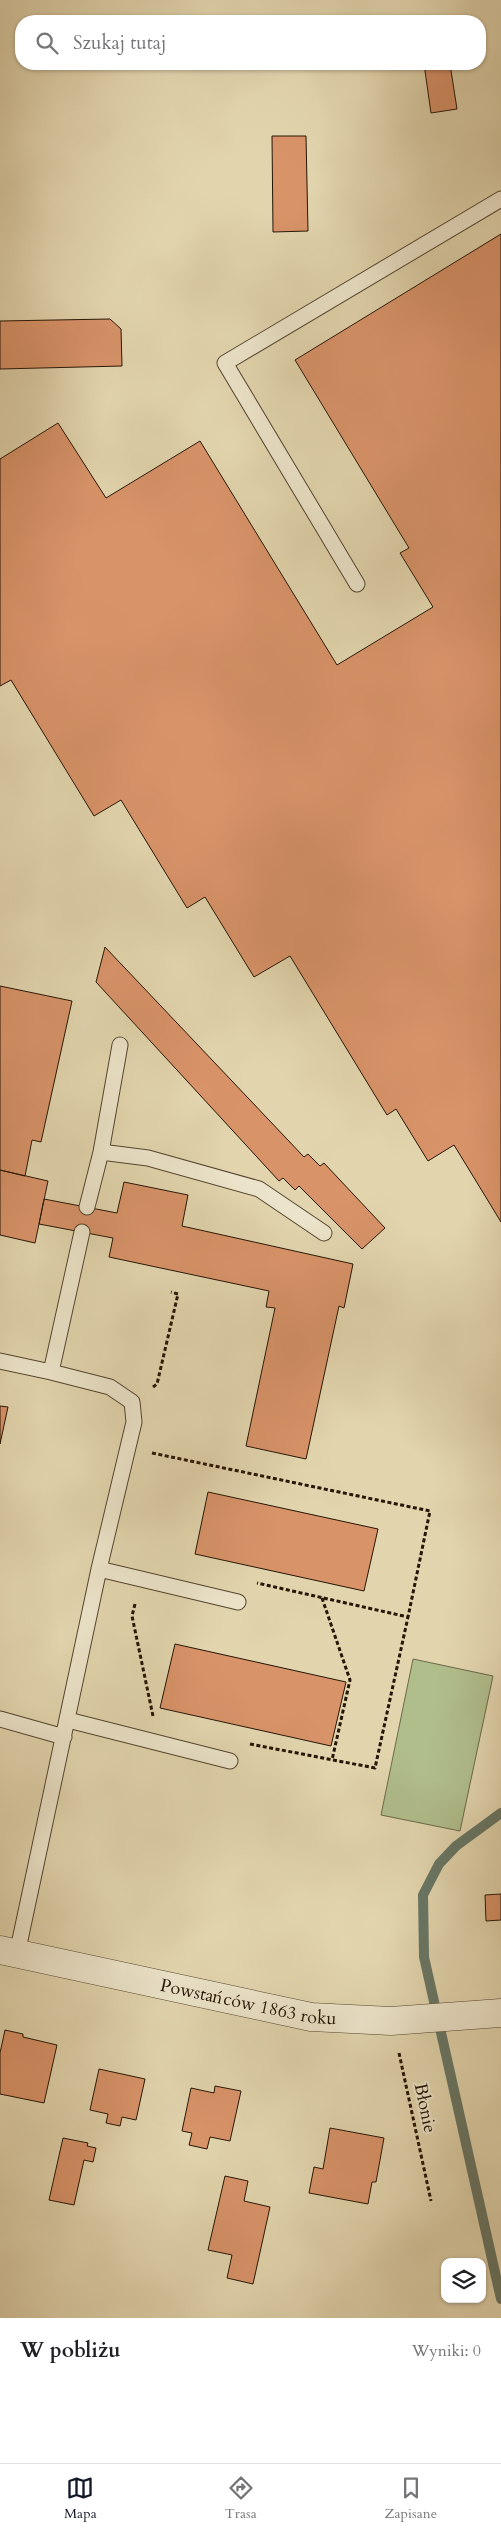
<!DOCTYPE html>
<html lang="pl">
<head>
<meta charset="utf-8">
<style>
  :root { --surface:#fff; --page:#f2f2f2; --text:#202124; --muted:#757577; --line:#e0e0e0; --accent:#111827 }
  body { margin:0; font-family:Cardo,serif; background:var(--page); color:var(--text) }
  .controls { position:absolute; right:15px; bottom:15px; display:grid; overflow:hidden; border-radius:10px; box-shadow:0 1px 4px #0004 }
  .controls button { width:45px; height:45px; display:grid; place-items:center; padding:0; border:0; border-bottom:1px solid var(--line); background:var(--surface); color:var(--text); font:25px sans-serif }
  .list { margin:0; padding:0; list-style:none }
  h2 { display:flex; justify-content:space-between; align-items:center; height:65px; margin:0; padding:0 20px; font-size:21px }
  h2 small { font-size:16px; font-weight:400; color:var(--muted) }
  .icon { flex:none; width:28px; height:28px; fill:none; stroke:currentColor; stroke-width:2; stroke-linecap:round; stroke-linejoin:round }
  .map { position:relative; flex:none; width:501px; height:2318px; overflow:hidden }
  .search { position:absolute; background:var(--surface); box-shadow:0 1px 4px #0004; left:15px; right:15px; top:15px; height:55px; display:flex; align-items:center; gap:12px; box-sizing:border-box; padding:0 18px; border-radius:20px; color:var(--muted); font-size:19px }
  .sheet { height:145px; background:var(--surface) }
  nav { display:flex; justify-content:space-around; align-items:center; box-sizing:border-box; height:70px; border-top:1px solid var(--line); background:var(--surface); font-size:14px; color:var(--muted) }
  nav a { display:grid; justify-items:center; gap:2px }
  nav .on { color:var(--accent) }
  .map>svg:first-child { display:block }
  .green { fill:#b0be8c; stroke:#6a6a48 }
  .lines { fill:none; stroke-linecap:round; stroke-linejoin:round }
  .stream { stroke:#687766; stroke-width:10 }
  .building { fill:#d99369; stroke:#251505 }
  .service-casing { stroke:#54452f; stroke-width:17 }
  .minor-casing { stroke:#54452f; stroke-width:29 }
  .path { stroke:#251505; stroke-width:3; stroke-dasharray:4 2.5; stroke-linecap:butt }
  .service { stroke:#ece4ca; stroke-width:15 }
  .minor { stroke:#ece4ca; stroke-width:28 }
  .labels { text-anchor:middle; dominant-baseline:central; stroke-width:4; stroke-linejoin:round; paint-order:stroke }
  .street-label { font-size:18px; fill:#251505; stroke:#ece4ca }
</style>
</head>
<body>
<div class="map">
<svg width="501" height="2318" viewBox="0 0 501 2318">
  <rect width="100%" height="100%" fill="#e2d5ae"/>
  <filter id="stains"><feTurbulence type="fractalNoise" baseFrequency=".004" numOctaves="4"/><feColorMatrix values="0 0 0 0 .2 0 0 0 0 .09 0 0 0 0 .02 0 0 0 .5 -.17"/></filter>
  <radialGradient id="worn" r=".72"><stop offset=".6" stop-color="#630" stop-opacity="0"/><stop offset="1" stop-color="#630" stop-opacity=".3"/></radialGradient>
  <!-- green -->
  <path class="green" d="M413,1659L493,1676L460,1831L381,1815Z"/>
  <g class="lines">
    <!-- stream -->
    <path class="stream" d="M501,1813L456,1846L439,1864L423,1895L424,1957L501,2299"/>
  </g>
  <!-- building -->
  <path class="building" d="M424,64H450L457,109L431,113Z
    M272,136H306L308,231L273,232Z
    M501,234V1222L454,1145L428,1161L396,1109L387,1115L290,956L254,977L205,897L187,908L121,800L94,816L11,680L0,686V459L58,423L106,498L200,441L337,665L433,607L400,553L409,548L295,360Z
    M110,319L121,329L122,366L0,369V321Z
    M105,947L304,1157L308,1154L320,1166L324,1163L385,1228L362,1249L299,1186L295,1190L283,1178L279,1181L96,982Z
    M0,986L72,1001L41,1142L32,1140L25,1176L0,1170Z
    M0,1170L48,1181L35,1243L0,1235Z
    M124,1182L188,1195L182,1226L353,1264L344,1308L339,1306L306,1459L246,1446L275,1308L266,1307L269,1291L109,1257L113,1238L39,1224L44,1199L117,1213Z
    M0,1406L8,1407L0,1444Z
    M208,1492L378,1529L364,1591L195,1554Z
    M175,1644L346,1682L331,1746L160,1708Z
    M501,1894V1920L486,1921L485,1895Z
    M5,2030L23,2034V2037L57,2045L44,2103L0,2094V2053Z
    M99,2069L145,2079L136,2120L122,2117L120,2126L106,2123L108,2114L90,2110Z
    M215,2086L241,2091L230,2141L210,2137L207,2149L189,2145L192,2133L182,2131L191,2088L214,2093Z
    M330,2128L384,2138L376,2182H372L368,2204L309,2193L314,2167L323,2169Z
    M63,2138L88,2143L87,2146L96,2148L93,2162L84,2160L74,2205L49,2200Z
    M225,2176L248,2181L244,2201L270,2207L253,2284L227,2278L232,2255L208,2250Z"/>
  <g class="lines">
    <!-- service casing -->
    <g class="service-casing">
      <path id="service" d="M357,584L225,363L501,199
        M101,1152L120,1045
        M87,1207L101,1152L148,1158L259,1189L324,1233
        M0,1361L51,1372
        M99,1569L238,1602
        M0,1719L64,1737
        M68,1720L230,1761
        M17,1954L99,1569L134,1422L132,1402L110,1387L51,1372L82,1232"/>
    </g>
    <!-- minor casing -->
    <g class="minor-casing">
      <g id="minor">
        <path id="s1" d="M0,1950L311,2017L391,2021L501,2013"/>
      </g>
    </g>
    <!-- path -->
    <path class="path" d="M153,1387L157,1384L178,1294L171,1292
      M152,1453L430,1511L408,1617L257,1583
      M322,1598L350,1680L332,1760
      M135,1604L132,1616L153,1716
      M250,1744L375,1768L408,1617
      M399,2053L431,2201"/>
    <!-- service -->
    <use href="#service" class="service"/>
    <!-- minor -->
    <use href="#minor" class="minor"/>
  </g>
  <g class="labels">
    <!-- street labels -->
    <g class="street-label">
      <text stroke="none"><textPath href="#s1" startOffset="254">Powstańców 1863 roku</textPath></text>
      <text transform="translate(425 2108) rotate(78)">Błonie</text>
    </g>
  </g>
  <rect width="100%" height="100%" filter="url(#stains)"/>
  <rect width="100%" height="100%" fill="url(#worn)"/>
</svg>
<div class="controls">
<button><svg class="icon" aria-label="layers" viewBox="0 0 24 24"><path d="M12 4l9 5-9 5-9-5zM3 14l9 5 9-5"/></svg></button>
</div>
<div class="search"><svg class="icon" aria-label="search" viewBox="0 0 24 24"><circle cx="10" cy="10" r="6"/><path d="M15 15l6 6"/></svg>Szukaj tutaj</div>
</div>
<section class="sheet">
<h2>W pobliżu<small>Wyniki: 0</small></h2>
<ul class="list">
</ul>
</section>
<nav>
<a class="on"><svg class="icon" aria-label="map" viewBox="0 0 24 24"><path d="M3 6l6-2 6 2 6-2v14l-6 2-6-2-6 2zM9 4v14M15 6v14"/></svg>Mapa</a>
<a><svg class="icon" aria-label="directions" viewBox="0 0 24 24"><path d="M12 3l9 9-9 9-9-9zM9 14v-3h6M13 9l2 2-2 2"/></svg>Trasa</a>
<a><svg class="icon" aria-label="saved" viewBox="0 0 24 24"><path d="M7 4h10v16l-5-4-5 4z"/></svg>Zapisane</a>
</nav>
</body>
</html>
